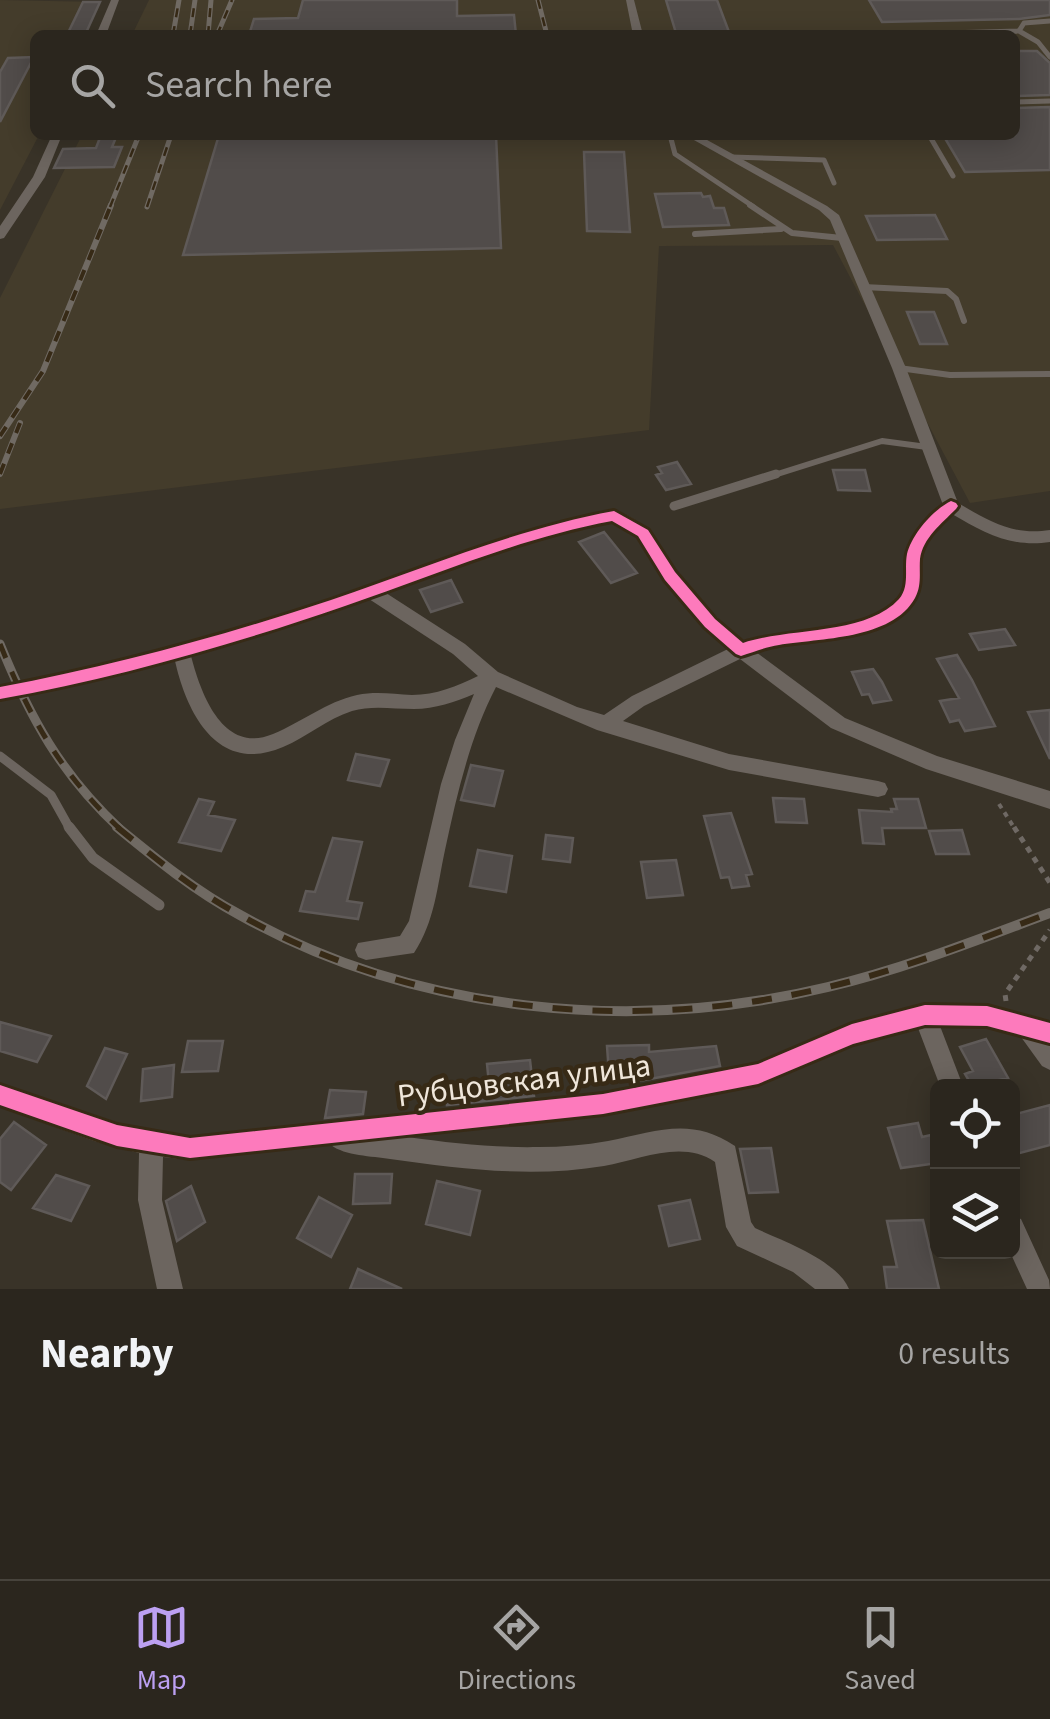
<!DOCTYPE html>
<html lang="en">
<head>
<meta charset="utf-8">
<style>
  :root { --surface:#2b261e; --page:#37322b; --text:#f1f3f6; --muted:#a6a5a4; --line:#47433c; --accent:#bca0f2 }
  body { margin:0; font-family:"Source Sans 3",sans-serif; background:var(--page); color:var(--text) }
  .controls { position:absolute; right:30px; bottom:30px; display:grid; overflow:hidden; border-radius:15px; box-shadow:0 5px 25px #0003 }
  .controls button { width:90px; height:90px; display:grid; place-items:center; padding:0; border:0; border-bottom:2px solid var(--line); background:var(--surface); color:var(--text); font:50px sans-serif }
  .list { margin:0; padding:0; list-style:none }
  h2 { display:flex; justify-content:space-between; align-items:center; height:130px; margin:0; padding:0 40px; font-size:42px }
  h2 small { font-size:32px; font-weight:400; color:var(--muted) }
  .icon { flex:none; width:55px; height:55px; fill:none; stroke:currentColor; stroke-width:2; stroke-linecap:round; stroke-linejoin:round }
  .map { position:relative; flex:none; width:1050px; height:1289px; overflow:hidden }
  .search { position:absolute; background:var(--surface); box-shadow:0 5px 25px #0003; left:30px; right:30px; top:30px; height:110px; display:flex; align-items:center; gap:25px; box-sizing:border-box; padding:0 35px; border-radius:15px; color:var(--muted); font-size:38px }
  .sheet { height:290px; background:var(--surface) }
  nav { display:flex; justify-content:space-around; align-items:center; box-sizing:border-box; height:140px; border-top:2px solid var(--line); background:var(--surface); font-size:28px; color:var(--muted) }
  nav a { display:grid; justify-items:center; gap:5px }
  nav .on { color:var(--accent) }
  .map>svg:first-child { display:block }
  .industrial { fill:#443c2b }
  .building { fill:#514c4a; stroke:#5f5a58; stroke-width:2.5 }
  .lines { fill:none; stroke-linecap:round; stroke-linejoin:round }
  .path-far1 { stroke:#6f6964; stroke-width:4; stroke-dasharray:5 5; stroke-linecap:butt }
  .path { stroke:#6f6964; stroke-width:5; stroke-dasharray:6 6; stroke-linecap:butt }
  .service-far3 { stroke:#6c655f; stroke-width:5 }
  .service-far2 { stroke:#6c655f; stroke-width:6 }
  .service-far1 { stroke:#6c655f; stroke-width:9 }
  .service { stroke:#6c655f; stroke-width:11 }
  .minor { fill:#6c655f; fill-rule:evenodd }
  .rail-far3-casing { stroke:#706a63; stroke-width:5 }
  .rail-far2-casing { stroke:#706a63; stroke-width:6 }
  .rail-far1-casing { stroke:#706a63; stroke-width:9 }
  .rail-casing { stroke:#706a63; stroke-width:10 }
  .rail-far3 { stroke:#372a16; stroke-width:2.5; stroke-dasharray:9; stroke-linecap:butt }
  .rail-far2 { stroke:#372a16; stroke-width:4; stroke-dasharray:11; stroke-linecap:butt }
  .rail-far1 { stroke:#372a16; stroke-width:5; stroke-dasharray:15; stroke-linecap:butt }
  .rail { stroke:#372a16; stroke-width:6; stroke-dasharray:20; stroke-linecap:butt }
  .cycleway-casing { stroke:#372a16; stroke-width:6 }
  .cycleway { fill:#fd7abc; fill-rule:evenodd }
  .labels { text-anchor:middle; dominant-baseline:central; stroke-width:9; stroke-linejoin:round; paint-order:stroke }
  .near-street-label { font-size:32px; fill:#efe6da; stroke:#372a16 }
</style>
</head>
<body>
<div class="map">
<svg width="1050" height="1289" viewBox="0 0 1050 1289">
  <rect width="100%" height="100%" fill="#393328"/>
  <!-- industrial -->
  <path class="industrial" d="M0,0L100,2L85,35H35V135H39L0,210Z
    M149,0H1050V491L970,503L833,245L659,246L649,430L0,509V298L82,135H1015V35H132Z"/>
  <!-- building -->
  <path class="building" d="M303,0H457V16L514,15L516,35H249L254,19L298,18Z
    M666,0H717L729,32L676,33Z
    M869,0H1050V15L1019,19L882,22Z
    M83,2H100L85,35H67Z
    M1015,51H1037L1050,63V95L1015,96Z
    M34,57L0,122V72L8,58Z
    M1050,107V170L965,172L943,135H1015V108Z
    M101,135H117L112,147H122L114,167L54,168L63,149L96,148Z
    M219,135H496L501,248L183,255Z
    M584,152H624L630,232L587,231Z
    M701,193L703,197L710,196L714,208H724L729,225L663,227L655,194Z
    M935,215L947,239L877,240L866,216Z
    M907,312H934L947,344H920Z
    M677,462L691,484L666,490L656,475L662,473L658,467Z
    M833,470H865L870,491L838,490Z
    M604,532L637,573L611,583L579,542Z
    M451,580L462,602L431,612L420,590Z
    M1005,629L1015,645L979,650L970,634Z
    M957,655L972,680L995,726L965,731L959,720L950,722L940,701L959,698L937,659Z
    M873,669L882,682L891,700L873,703L869,694L862,695L852,672Z
    M1050,710V759L1028,712Z
    M356,754L389,760L380,786L348,780Z
    M471,765L503,771L494,806L461,800Z
    M773,798L804,799L807,823L776,822Z
    M199,799L214,802L208,815L235,820L221,851L179,842Z
    M894,799H918L926,828H882L884,844L863,843L859,810L892,812L891,809H897Z
    M731,813L752,874L746,875L749,886L732,888L729,877L721,878L704,816Z
    M962,830L969,854H936L929,831Z
    M546,835L573,838L570,862L543,859Z
    M333,838L362,842L347,901L362,903L358,919L300,911L306,891L315,892Z
    M478,850L512,856L506,892L470,886Z
    M676,860L683,895L647,898L641,862Z
    M0,1022L51,1036L37,1062L0,1051Z
    M986,1039L1008,1078L972,1086L965,1074L973,1071L960,1047Z
    M188,1041H223L218,1071L182,1072Z
    M649,1045V1052L716,1046L720,1066L639,1081L638,1074H609L607,1046Z
    M105,1048L127,1054L106,1099L87,1086Z
    M530,1060L534,1096L447,1105L448,1083L489,1084L487,1064Z
    M174,1065L172,1097L141,1101L143,1069Z
    M330,1090L366,1092L363,1114L325,1118Z
    M1050,1105V1145L1012,1155V1115Z
    M14,1122L46,1145L11,1190L0,1182V1139Z
    M918,1123L922,1137L931,1135L938,1163L901,1168L888,1128Z
    M771,1148L778,1192L749,1193L740,1149Z
    M355,1174H392L390,1203L353,1204Z
    M56,1175L89,1186L71,1221L33,1208Z
    M437,1181L480,1191L470,1235L426,1224Z
    M191,1186L205,1222L177,1241L166,1201Z
    M319,1197L352,1215L331,1257L297,1238Z
    M690,1200L700,1239L669,1246L659,1206Z
    M923,1220L939,1289H887L884,1267H897L887,1221Z
    M358,1269L402,1289H350Z"/>
  <g class="lines">
    <!-- path-far1 -->
    <path class="path-far1" d="M999,804L1015,829"/>
    <!-- path -->
    <path class="path" d="M1014,827L1050,883
      M1006,1001L1005,994L1050,930"/>
    <!-- service-far3 -->
    <path class="service-far3" d="M1019,31L1038,42L1050,57
      M877,35L1019,31L1024,23L1050,21
      M1015,102L1050,101
      M670,135L675,154L754,207
      M929,135L953,176
      M731,157L824,160L834,183"/>
    <!-- service-far2 -->
    <path class="service-far2" d="M750,205L792,233L842,238
      M695,234L781,229
      M863,287L947,291L956,299L964,321
      M899,368L950,375L1050,374
      M768,477L882,441L927,447"/>
    <!-- service-far1 -->
    <path class="service-far1" d="M674,506L776,474
      M0,756L51,795L70,829"/>
    <!-- service -->
    <path class="service" d="M69,827L93,858L159,905"/>
    <!-- minor -->
    <path class="minor" d="M111,0H119L106,35H96Z
      M626,0H634L643,35H633Z
      M52,135H62L45,177L4,238L0,239V226L33,177Z
      M685,135H698L827,206L839,215L906,368L958,503C989,521 1013,536 1050,530V542C1012,548 984,533 952,514C937,529 922,542 921,565C921,575 922,585 918,595C895,646 801,637 756,652L845,718L937,756L1050,791V809L926,769L831,728L740,659L644,706L623,721L729,754L878,781L885,783L888,789L885,795L878,797L729,770L597,730L496,687C470,737 457,794 445,850C437,887 435,921 414,953L366,960L358,957L355,950L358,943L400,936L409,921L441,784L455,740L474,694C455,702 435,709 414,709C393,709 372,705 352,711C327,719 307,737 283,747C218,775 187,714 175,661L97,681L0,700V686C113,665 222,635 331,599C425,568 516,528 614,510C656,525 654,544 678,575C698,599 720,621 744,642C781,629 885,630 902,592C907,583 904,571 905,561C907,537 926,520 943,505L892,368L830,220L819,210ZM612,522L637,537L664,580L704,628L728,649L632,696L604,715L577,707L498,672L465,644L386,593L532,541ZM369,599L453,654L478,676C457,686 436,695 412,695C393,694 376,691 357,695C326,702 302,722 273,734C223,755 201,694 191,656Z
      M925,1004L987,1005L1050,1022V1070L1042,1066L1021,1037L987,1027L940,1026L963,1086H940L918,1028L853,1045L758,1086L603,1116L407,1137C451,1143 494,1148 539,1147C562,1147 585,1145 608,1141C656,1132 690,1116 735,1146L751,1222L755,1228C783,1241 837,1260 849,1289H815L793,1272L737,1246L726,1227L715,1162C682,1139 639,1160 604,1166C533,1178 460,1169 390,1159C372,1156 345,1156 331,1145L190,1160L163,1157L162,1200L183,1289H157L138,1200L139,1153L94,1141L0,1107V1083L117,1124L190,1136L603,1092L758,1062L852,1023Z
      M1012,1216L1021,1219L1049,1280L1050,1289H1027L1010,1252H1012Z"/>
    <!-- rail-far3 casing -->
    <g class="rail-far3-casing">
      <path id="rail-far3" d="M538,0L547,35
        M173,35L179,0
        M190,35L195,0
        M208,35L211,0
        M217,35L232,0
        M110,207L139,135
        M147,207L171,135"/>
    </g>
    <!-- rail-far2 casing -->
    <g class="rail-far2-casing">
      <path id="rail-far2" d="M0,436L43,371L111,205
        M0,474L20,423"/>
    </g>
    <!-- rail-far1 casing -->
    <g class="rail-far1-casing">
      <path id="rail-far1" d="M0,644C30,718 61,774 120,829"/>
    </g>
    <!-- rail casing -->
    <g class="rail-casing">
      <path id="rail" d="M117,827C156,859 195,891 240,915C415,1013 633,1034 828,987C904,969 977,940 1050,913"/>
    </g>
    <!-- rail-far3 -->
    <use href="#rail-far3" class="rail-far3"/>
    <!-- rail-far2 -->
    <use href="#rail-far2" class="rail-far2"/>
    <!-- rail-far1 -->
    <use href="#rail-far1" class="rail-far1"/>
    <!-- rail -->
    <use href="#rail" class="rail"/>
    <!-- cycleway casing -->
    <g class="cycleway-casing">
      <path id="cycleway" d="M951,501L956,503L958,506L956,509C941,524 923,538 920,559C919,573 922,585 915,598C892,640 819,638 779,645C766,647 754,652 741,656L736,654L705,627L665,580L638,536L612,521C520,538 433,576 345,606C232,645 117,678 0,699V687C113,666 222,636 331,600C425,568 516,529 614,511L648,530L675,572L715,619L743,643C789,627 865,636 899,599C910,586 904,569 907,554C912,534 933,510 951,501Z
        M925,1005L987,1006L1050,1023V1043L987,1026L925,1025L853,1044L758,1084L603,1114L190,1158L117,1146L0,1105V1085L117,1125L190,1138L603,1094L758,1064L852,1024Z"/>
    </g>
    <!-- cycleway -->
    <use href="#cycleway" class="cycleway"/>
  </g>
  <g class="labels">
    <!-- near-street labels -->
    <g class="near-street-label">
      <text transform="translate(524 1081) rotate(-7)">Рубцовская улица</text>
    </g>
  </g>
</svg>
<div class="controls">
<button><svg class="icon" aria-label="locate" viewBox="0 0 24 24"><circle cx="12" cy="12" r="6"/><path d="M12 2v4M12 18v4M2 12h4M18 12h4"/></svg></button>
<button><svg class="icon" aria-label="layers" viewBox="0 0 24 24"><path d="M12 4l9 5-9 5-9-5zM3 14l9 5 9-5"/></svg></button>
</div>
<div class="search"><svg class="icon" aria-label="search" viewBox="0 0 24 24"><circle cx="10" cy="10" r="6"/><path d="M15 15l6 6"/></svg>Search here</div>
</div>
<section class="sheet">
<h2>Nearby<small>0 results</small></h2>
<ul class="list">
</ul>
</section>
<nav>
<a class="on"><svg class="icon" aria-label="map" viewBox="0 0 24 24"><path d="M3 6l6-2 6 2 6-2v14l-6 2-6-2-6 2zM9 4v14M15 6v14"/></svg>Map</a>
<a><svg class="icon" aria-label="directions" viewBox="0 0 24 24"><path d="M12 3l9 9-9 9-9-9zM9 14v-3h6M13 9l2 2-2 2"/></svg>Directions</a>
<a><svg class="icon" aria-label="saved" viewBox="0 0 24 24"><path d="M7 4h10v16l-5-4-5 4z"/></svg>Saved</a>
</nav>
</body>
</html>
